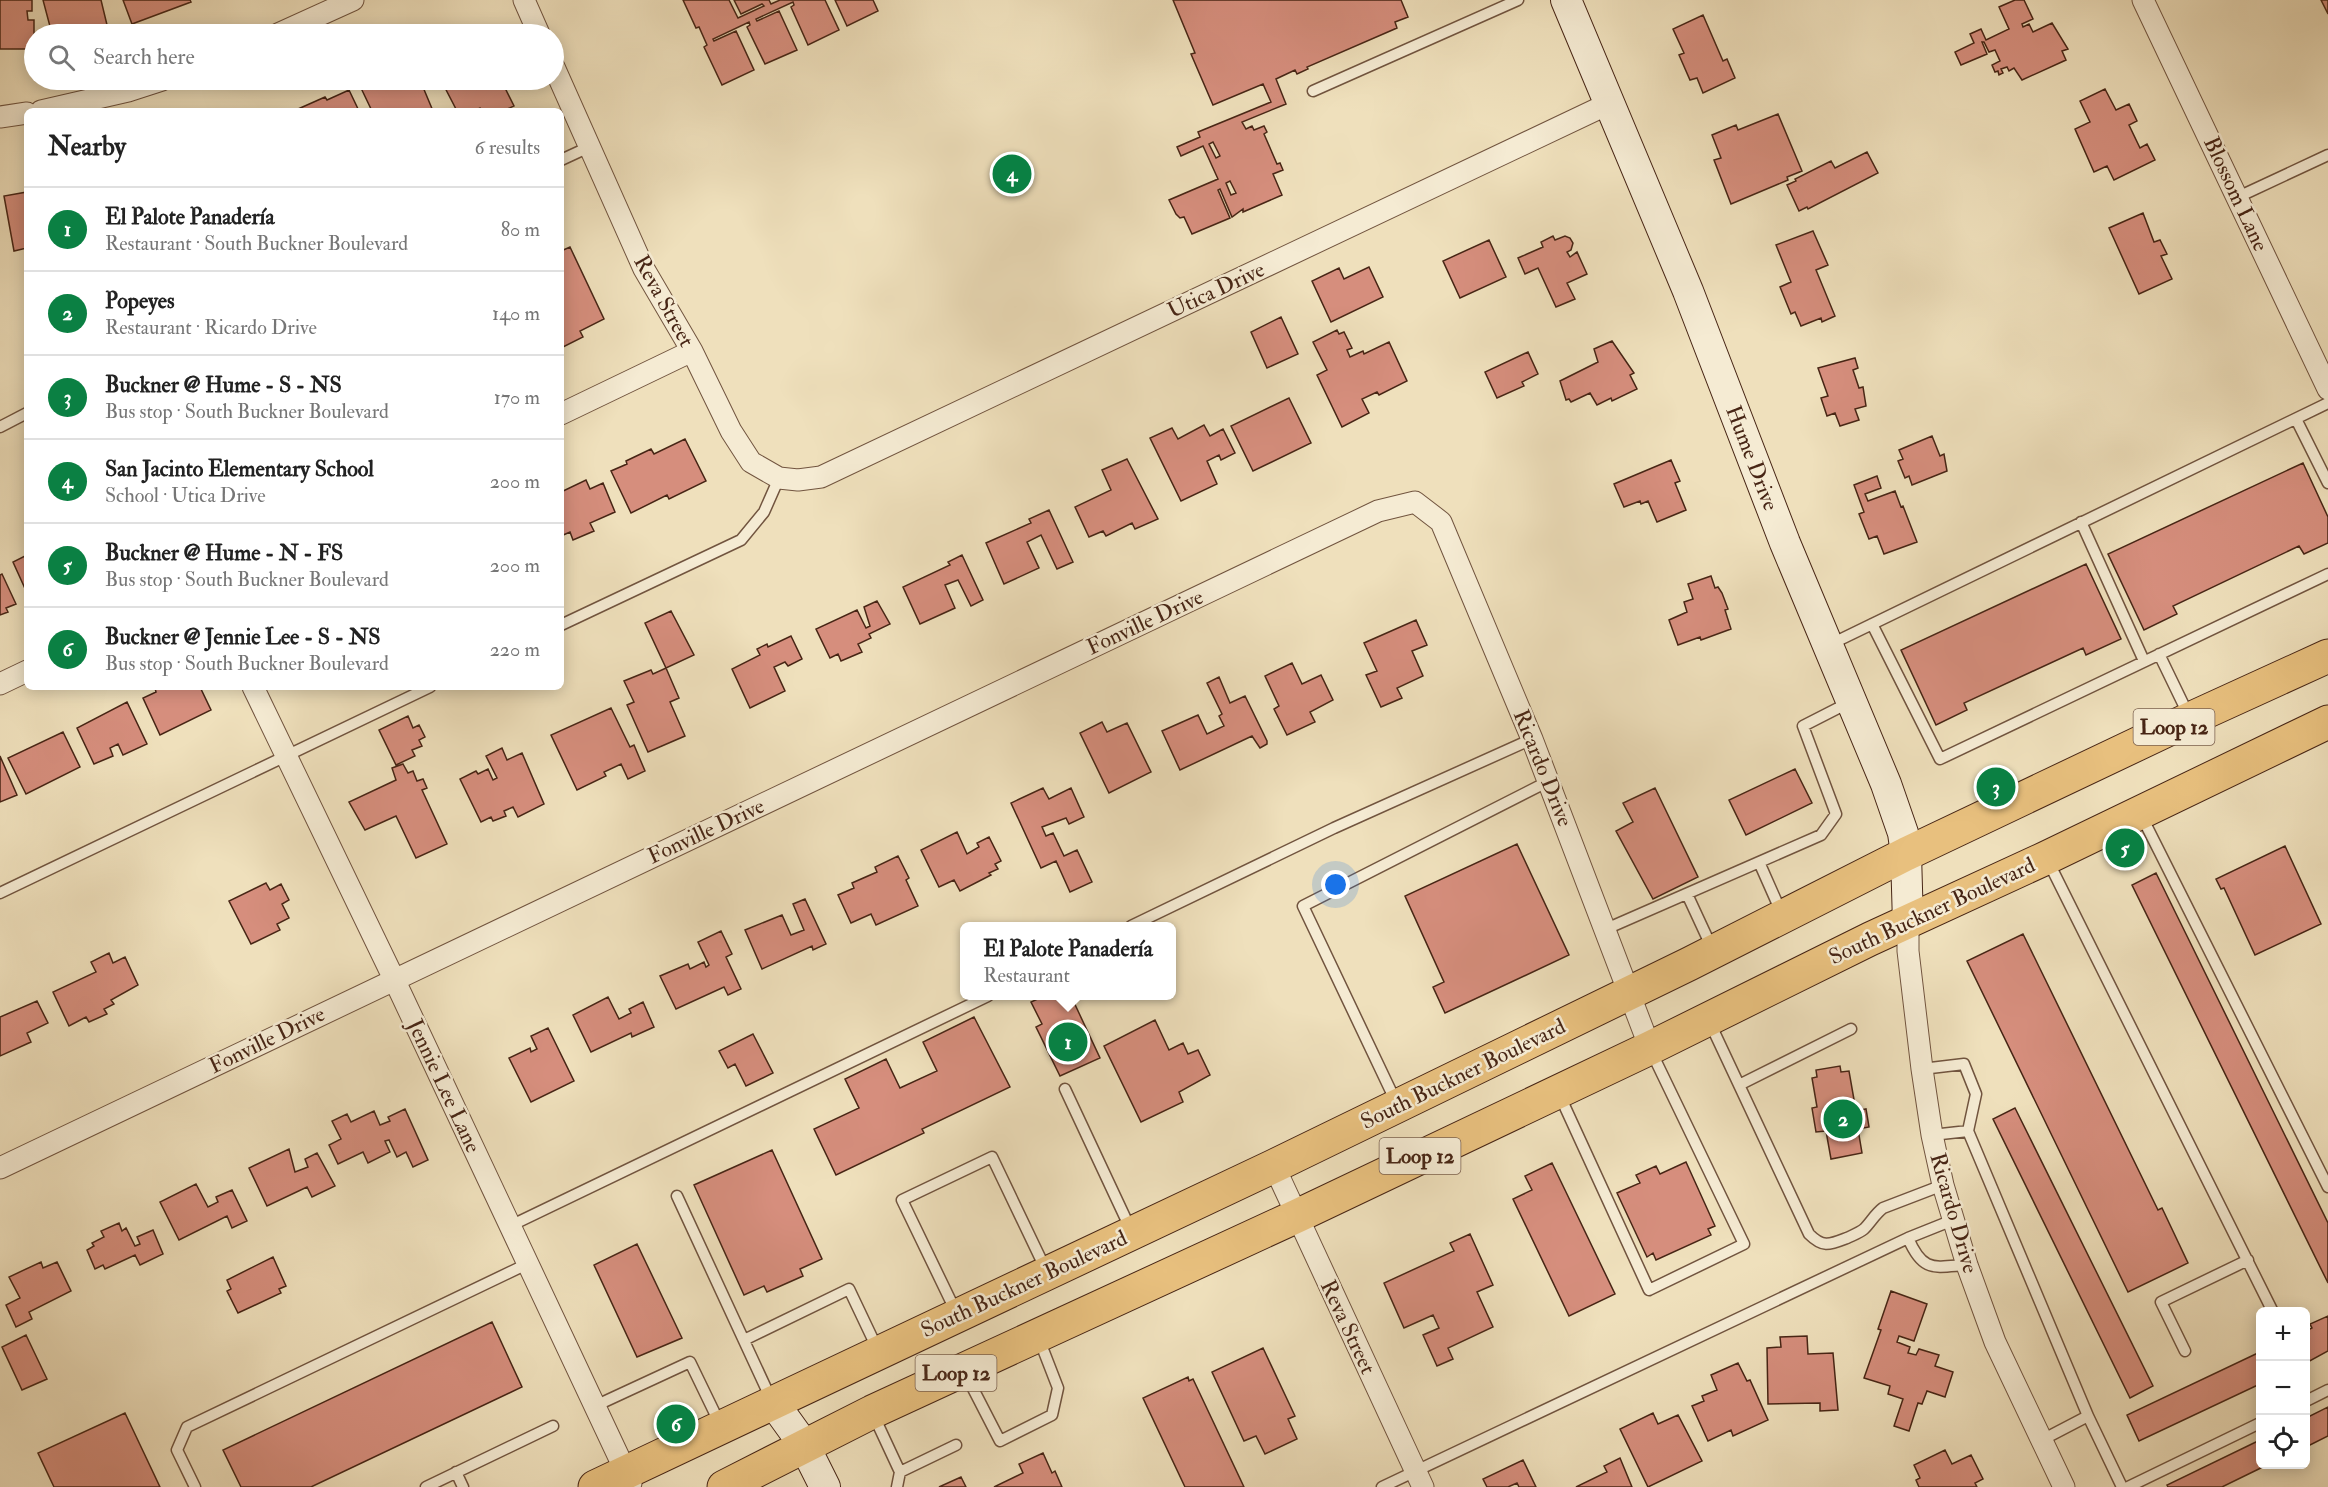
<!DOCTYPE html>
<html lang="en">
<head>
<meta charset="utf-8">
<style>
  :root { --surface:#fff; --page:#f2f2f2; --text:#222; --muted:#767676; --line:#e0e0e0; --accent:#0b8043 }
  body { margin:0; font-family:"IM FELL Double Pica",serif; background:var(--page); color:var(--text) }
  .controls { position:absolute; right:18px; bottom:18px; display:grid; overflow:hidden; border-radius:9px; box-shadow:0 3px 15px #0003 }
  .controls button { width:54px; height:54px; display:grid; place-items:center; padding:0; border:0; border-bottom:2px solid var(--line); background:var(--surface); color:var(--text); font:30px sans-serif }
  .you { position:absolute; left:1336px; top:885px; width:21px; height:21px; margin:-15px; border:4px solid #fff; border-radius:50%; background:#1a73e8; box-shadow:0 0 0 9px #1a73e833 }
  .badge { display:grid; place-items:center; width:39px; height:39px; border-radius:50%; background:var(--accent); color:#fff; font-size:20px; font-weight:700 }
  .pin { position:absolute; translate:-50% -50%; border:3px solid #fff; box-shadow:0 2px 6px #0006 }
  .popup { position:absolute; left:960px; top:922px; width:216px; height:78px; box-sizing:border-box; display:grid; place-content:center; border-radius:9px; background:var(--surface); filter:drop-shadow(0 2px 4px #0005); font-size:20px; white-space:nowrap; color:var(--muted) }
  .popup b { font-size:22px; color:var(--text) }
  .popup::after { content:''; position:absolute; left:50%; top:100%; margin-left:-12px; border:12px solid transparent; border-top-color:var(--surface) }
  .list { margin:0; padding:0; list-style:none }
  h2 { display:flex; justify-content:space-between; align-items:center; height:78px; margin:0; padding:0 24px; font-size:26px }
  h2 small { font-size:20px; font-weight:400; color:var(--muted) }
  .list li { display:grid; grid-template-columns:39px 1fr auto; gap:18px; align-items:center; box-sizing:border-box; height:84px; padding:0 24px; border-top:2px solid var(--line) }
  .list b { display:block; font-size:22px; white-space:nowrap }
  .list p { margin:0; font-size:20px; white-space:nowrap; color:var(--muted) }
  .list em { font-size:20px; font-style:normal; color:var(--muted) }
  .icon { flex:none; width:33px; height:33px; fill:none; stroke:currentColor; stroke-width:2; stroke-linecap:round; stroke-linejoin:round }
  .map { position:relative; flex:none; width:2328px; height:1487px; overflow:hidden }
  .search { position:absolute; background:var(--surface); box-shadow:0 3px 15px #0003; left:24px; top:24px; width:540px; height:66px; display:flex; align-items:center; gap:15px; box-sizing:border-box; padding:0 21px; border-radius:33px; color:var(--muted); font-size:22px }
  .panel { position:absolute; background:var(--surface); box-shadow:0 3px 15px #0003; left:24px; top:108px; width:540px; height:582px; border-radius:9px }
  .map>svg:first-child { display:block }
  .building { fill:#d68e7d; stroke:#472515; stroke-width:1.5; fill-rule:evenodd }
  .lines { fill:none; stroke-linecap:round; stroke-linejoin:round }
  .lane-casing { stroke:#71543f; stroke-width:13 }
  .street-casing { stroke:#71543f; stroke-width:23 }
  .secondary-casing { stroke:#472515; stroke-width:32 }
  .primary-casing { stroke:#472515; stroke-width:35 }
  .lane { stroke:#f5ebd3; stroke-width:10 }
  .street { stroke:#f5ebd3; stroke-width:21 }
  .secondary { stroke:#f5ebd3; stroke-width:30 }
  .primary { stroke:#e8c07e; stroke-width:33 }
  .labels { text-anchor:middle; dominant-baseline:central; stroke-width:5; stroke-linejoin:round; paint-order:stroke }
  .shield { fill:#f5ebd3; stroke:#7b604e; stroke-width:1.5 }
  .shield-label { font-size:21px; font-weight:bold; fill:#472515 }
  .street-label { font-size:22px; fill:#472515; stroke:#f5ebd3 }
</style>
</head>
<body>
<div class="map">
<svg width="2328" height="1487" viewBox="0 0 2328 1487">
  <rect width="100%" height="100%" fill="#efe0bc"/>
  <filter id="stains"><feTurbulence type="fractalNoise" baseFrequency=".00333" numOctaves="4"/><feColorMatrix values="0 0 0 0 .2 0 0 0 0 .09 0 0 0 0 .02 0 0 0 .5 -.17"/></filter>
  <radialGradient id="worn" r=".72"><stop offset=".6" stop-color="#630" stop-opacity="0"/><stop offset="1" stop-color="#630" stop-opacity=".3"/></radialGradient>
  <!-- building -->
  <path class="building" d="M0,0H32V11H27L28,20H34V49H0Z
    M43,0H101L108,29L85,34H52Z
    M123,0H190L191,2L132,24Z
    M683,0H729L738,18L764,6L762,4L741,14L734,0H769L771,4L780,0H825L839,30L808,45L791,7L794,5L793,2L756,19L757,21L779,11L797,50L765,64L747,27L750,25L749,22L713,39L714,41L736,31L754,70L722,85L704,47L707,45L699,27L696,28Z
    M835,0H873L878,11L847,26Z
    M1173,0H1401L1408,17L1395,22L1397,28L1307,67L1308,69L1297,74L1295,70L1276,79L1286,104L1242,122L1246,129L1252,126L1254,130L1264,126L1267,132L1264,134L1277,164L1280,163L1283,170L1273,174L1282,195L1243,212V209L1232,217L1220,189L1218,190L1230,218L1192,234L1184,217L1180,218L1176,214L1169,200L1218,179L1203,146L1181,156L1177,147L1200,137L1198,132L1271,102L1263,84L1213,105L1191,54L1195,53ZM1213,142L1220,156L1216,158L1209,144ZM1230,181L1236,193L1231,195L1226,183Z
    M2015,0H2024L2033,19L2022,24L2023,27L2029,24L2033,32L2052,23L2068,49L2062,51L2066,60L2022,80L2014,68L2009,71L2007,67L2001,69L2003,73L1999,75L1998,71L1995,72L1992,65L2000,61L1995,50L1989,52L1984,42H1982L1987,54L1961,65L1955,52L1974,43L1970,34L1981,29L1986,40L2009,29L1999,7Z
    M2321,0H2328V14Z
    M1703,15L1723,61L1727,59L1735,78L1703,93L1697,78L1690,80L1679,55L1684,53L1673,29Z
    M472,26L475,33L479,31L480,34H454Z
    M374,80H420L433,111H372L360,86Z
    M441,80H501L514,106L503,111H481L480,108L474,111H457Z
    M2105,89L2116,110L2129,104L2137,121L2129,125L2140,148L2147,144L2155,160L2114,180L2107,166L2094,172L2075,129L2090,122L2080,101Z
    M349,90L359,111L298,109L325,97L327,100Z
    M1778,114L1802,171L1787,177L1788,180L1731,204L1714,160L1721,158L1712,135L1736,125L1738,130Z
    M1867,152L1878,173L1808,209L1807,207L1799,211L1787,185L1796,181L1795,179L1831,161L1835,168Z
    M27,192V248L14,251L4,196Z
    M2143,213L2154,242L2160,240L2167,254L2161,256L2172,279L2139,294L2109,228Z
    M1813,231L1828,265L1816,270L1835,316L1822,322L1821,318L1801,326L1795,312L1791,314L1780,287L1791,282L1776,245Z
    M1553,236L1555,240L1565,236L1570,238L1573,243L1571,250L1567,252L1570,257L1577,252L1587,274L1567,283L1575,299L1556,307L1538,268L1525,274L1518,258L1543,247L1541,242Z
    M1489,240L1506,277L1460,298L1443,261Z
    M570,247L604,319L580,331L583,337L561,348V251Z
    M1369,267L1383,297L1331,322L1312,281L1339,268L1344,279Z
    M1281,317L1298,354L1267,368L1251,332Z
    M1337,330L1339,334L1344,332L1352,348L1347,350L1350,357L1363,351L1364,354L1389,342L1407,381L1379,395L1377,392L1362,399L1369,413L1342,427L1317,375L1327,370L1313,342Z
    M1612,341L1634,373L1630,375L1637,389L1612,401L1611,398L1597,405L1590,393L1571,402L1569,399L1566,400L1560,381L1598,362L1594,349Z
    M1528,352L1538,374L1522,382L1524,386L1497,398L1485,372Z
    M1855,358L1858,368L1853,370L1859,388L1863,387L1866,406L1855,409L1859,420L1840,426L1835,413L1827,416L1821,398L1828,396L1818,368Z
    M1289,398L1311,443L1253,471L1231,426Z
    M1204,425L1210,436L1223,429L1235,453L1221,460L1219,455L1207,461L1217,484L1181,501L1150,438L1172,428L1178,439Z
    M1932,436L1940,456L1944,454L1947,471L1912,485L1909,476L1905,478L1898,461L1903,459L1899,450Z
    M685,439L706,481L669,499L667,495L631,513L611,471L627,464L626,461L651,449L654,454Z
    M1127,459L1158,519L1135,529L1132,523L1106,536L1103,531L1089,537L1075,507L1111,490L1102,470Z
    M1671,460L1680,481L1675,483L1686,510L1657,522L1648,501L1641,504L1640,501L1624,507L1614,484Z
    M2303,463L2328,517V543L2304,554L2299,546L2173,606L2177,614L2144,630L2108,554Z
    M1877,476L1881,488L1865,494L1868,501L1895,491L1901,507L1903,506L1917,542L1884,554L1877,536L1869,539L1859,514L1864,512L1854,485Z
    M586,480L590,489L603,483L615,512L590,523L594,531L573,540L570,532L561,536V492Z
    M1049,510L1073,562L1057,569L1041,535L1027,542L1039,568L1004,584L986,543L1031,523L1029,519Z
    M27,555V593L13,562Z
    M962,555L983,600L971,606L958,580L945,585L955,608L920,624L903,587L950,565L948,562Z
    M2086,564L2121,639L2086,655L2083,648L1964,703L1967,710L1936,725L1901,650Z
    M2,574L16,604L6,608L8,612L0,615V575Z
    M1711,576L1715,588L1718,587L1722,593L1728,609L1725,610L1731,629L1701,640L1700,637L1678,645L1669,620L1687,612L1684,602L1693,599L1688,584Z
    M877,601L890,624L869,634L871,638L858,644L862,652L841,661L838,654L830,658L816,629L857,610L866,628L870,626L864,607Z
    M671,611L694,655L666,668L645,623Z
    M1416,620L1427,645L1412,651L1423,676L1397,688L1402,698L1381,707L1366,675L1377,671L1364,643Z
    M791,636L802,659L788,666L785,662L774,667L785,691L750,708L732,669L760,655L757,649L767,644L768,647Z
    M1292,663L1302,684L1321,675L1333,700L1310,712L1315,722L1287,735L1274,709L1279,706L1265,676Z
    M666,668L679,698L670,702L685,736L648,752L627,705L634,702L624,681L651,670L653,674Z
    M1219,677L1230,703L1245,696L1267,741V744L1260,748L1252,736L1180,770L1162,731L1198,715L1207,734L1224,726L1219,716L1222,714L1207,683Z
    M158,687H200L211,710L160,735L143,698L156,692L155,688Z
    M127,702L147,744L123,755L118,744L110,748L113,756L94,764L77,728Z
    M611,708L630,747L634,745L645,771L628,779L621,764L604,772L606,776L577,790L551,735Z
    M408,716L413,728L419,725L425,737L419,740L422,746L412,750L415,756L396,765L379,730Z
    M1102,722L1107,732L1127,723L1151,772L1109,793L1080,733Z
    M63,732L80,767L26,794L8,758Z
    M502,748L507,760L522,753L544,804L518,817L513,807L504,811L506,816L493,821L491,817L481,822L460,779L476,771L478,774L488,769L493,780L497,778L486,756Z
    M0,756L17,795L0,802Z
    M403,764L408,773L413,771L417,781L423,779L427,788L422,790L447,844L416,858L396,816L365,830L349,802L396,780L392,768Z
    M1795,769L1812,803L1746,835L1729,800Z
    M1043,788L1049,799L1071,788L1084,817L1069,824L1066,818L1042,827L1046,836L1053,833L1064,856L1077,850L1092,882L1070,892L1056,861L1041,868L1011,803Z
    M1655,788L1698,877L1653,899L1616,831L1633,822L1623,803Z
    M957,832L967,854L979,847L977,843L989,837L1001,861L995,864L998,869L989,873L991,875L960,891L954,880L939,887L921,850Z
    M1517,844L1569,955L1445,1013L1433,987L1444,982L1405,896Z
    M2285,846L2321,924L2255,955L2224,888L2221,889L2216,879Z
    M898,856L909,878L906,880L918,906L876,925L871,914L851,923L838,895L854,888L852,883L877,872L875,867Z
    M2156,873L2328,1223V1283L2132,885Z
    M266,883L270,890L281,884L289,900L282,904L289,918L277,924L280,930L251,944L229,901Z
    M805,899L826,944L813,950L812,946L762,969L745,930L782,915L791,935L804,930L793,904Z
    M721,931L732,954L726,957L741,989L728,995L724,987L676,1009L660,976L688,964L690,969L704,962L706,967L709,965L698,942Z
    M2023,934L2158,1210L2162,1208L2188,1263L2128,1292L1967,961Z
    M109,953L113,963L125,957L138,985L111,1000L114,1004L104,1009L107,1014L89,1022L86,1017L69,1026L53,992L96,972L91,962Z
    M1044,996H1071L1100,1058L1060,1076L1036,1027L1042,1024L1031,1002Z
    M608,997L619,1019L631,1013L629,1009L643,1002L654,1027L632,1037L631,1033L591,1052L573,1015Z
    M37,1001L48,1023L27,1033L31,1042L0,1056V1017Z
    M974,1017L1010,1087L922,1129L924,1133L836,1175L814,1129L859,1108L845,1079L886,1059L900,1088L937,1071L923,1042Z
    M1155,1020L1169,1050L1183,1043L1188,1054L1198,1050L1210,1075L1179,1092L1183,1102L1141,1122L1104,1046Z
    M548,1028L574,1081L531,1102L509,1058L530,1048L531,1052L537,1049L531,1036Z
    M753,1034L773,1073L746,1086L735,1064L728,1068L719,1051Z
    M1840,1066L1841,1072L1849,1071L1856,1111L1866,1109L1869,1127L1858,1129L1862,1153L1831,1159L1826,1131L1816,1132L1812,1108L1817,1107L1812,1078L1817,1077L1816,1070Z
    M2015,1108L2153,1386L2130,1398L1993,1119Z
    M405,1109L428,1160L413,1167L406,1152L397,1157L389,1140L385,1141L390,1152L368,1163L363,1152L338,1164L329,1145L341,1139L332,1121L347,1114L351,1122L374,1111L380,1125L390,1121L388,1117Z
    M289,1149L295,1172L308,1167L305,1159L317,1153L335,1186L312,1197L307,1187L267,1206L249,1168Z
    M772,1150L822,1259L800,1269L803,1276L767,1292L764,1286L744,1295L694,1185Z
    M1686,1162L1715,1226L1708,1229L1711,1235L1656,1260L1653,1253L1647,1257L1617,1193L1640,1183L1636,1175L1656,1166L1660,1174Z
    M1552,1163L1615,1294L1569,1316L1513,1199L1532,1190L1525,1176Z
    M196,1184L208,1207L218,1202L216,1197L232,1190L247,1221L232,1228L227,1216L179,1240L160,1202Z
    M119,1223L122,1231L126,1228L135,1246L140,1244L137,1237L153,1230L163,1254L140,1265L135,1255L105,1269L103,1265L95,1269L87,1250L94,1246L92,1243L104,1237L101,1231Z
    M1470,1234L1493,1285L1477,1292L1493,1327L1448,1348L1453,1359L1437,1366L1423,1335L1439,1328L1433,1315L1404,1328L1384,1283L1454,1251L1450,1243Z
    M637,1244L682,1338L637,1357L594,1265Z
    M273,1257L286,1286L279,1289L281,1293L238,1313L227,1291L231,1289L227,1280Z
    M41,1262L43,1268L57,1262L71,1291L29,1312L32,1319L16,1327L6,1305L20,1298L9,1277Z
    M1891,1291L1927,1304L1914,1341L1899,1336L1897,1342L1910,1347L1908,1353L1916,1355L1919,1349L1939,1355L1935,1366L1953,1372L1945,1397L1927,1391L1922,1404L1918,1403L1909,1431L1894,1426L1903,1399L1888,1394L1890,1386L1864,1378L1881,1330L1878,1329Z
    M2328,1316V1351L2306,1363V1331L2312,1328L2310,1324Z
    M492,1322L522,1387L311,1487H241L223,1450Z
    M26,1335L47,1379L22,1390L2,1347Z
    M1807,1336L1808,1354L1833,1353L1838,1410L1820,1411V1403L1768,1404L1767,1348L1781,1347L1780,1337Z
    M1263,1348L1295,1416L1288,1419L1297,1439L1265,1454L1256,1436L1244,1441L1212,1372Z
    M2260,1352V1384L2139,1441L2127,1415Z
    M1738,1363L1747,1381L1750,1380L1768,1420L1733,1436L1731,1430L1708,1441L1692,1406L1704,1401L1702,1396L1717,1390L1711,1375Z
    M1188,1377L1189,1381L1193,1379L1244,1487H1185L1143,1398Z
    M2328,1407V1436L2306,1447V1418Z
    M125,1413L160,1487H54L38,1453Z
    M1653,1413L1658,1424L1678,1415L1702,1461L1648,1487L1620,1429Z
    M2260,1440V1464H2269L2222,1487H2168L2167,1485Z
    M1945,1450L1952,1464L1971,1455L1983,1479L1975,1483L1977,1487H1919L1916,1480L1920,1478L1914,1465Z
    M1043,1453L1052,1473L1055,1471L1062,1487H994L1023,1473L1019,1464Z
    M1620,1458L1632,1487H1576L1607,1472L1604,1466Z
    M1523,1460L1536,1487H1519L1517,1483L1508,1487H1487L1483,1479Z
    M961,1477L966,1487H939Z"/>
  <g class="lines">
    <!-- lane casing -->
    <g class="lane-casing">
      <path id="lane" d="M1313,91L1518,0
        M561,160L589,147
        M2238,197L2328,155
        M2296,419L2328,483
        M0,427L27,413
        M2081,522L2144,661
        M1872,624L1940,759L2328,574
        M561,625L741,540L764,512L779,478
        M1829,645L2328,403
        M2159,654L2189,716
        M2141,815L2328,1187
        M2048,861L2273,1312
        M1759,862L1782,914
        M0,893L430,687
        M1687,894L1712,948
        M1131,926L1334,828L1532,739
        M1606,929L1821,835L1836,814L1803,726L1850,702
        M1709,1021L1809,1234C1823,1248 1829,1245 1847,1238C1853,1235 1859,1233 1864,1229C1871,1222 1875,1214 1883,1208L1943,1185
        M1922,1069L1964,1064L1976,1094L1968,1131
        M1739,1085L1851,1029
        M1065,1089L1131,1230
        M1559,1094L1649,1290L1744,1244L1651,1051
        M1397,1104L1303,906L1549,781
        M1932,1135L1968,1131L2088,1416L2042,1440
        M677,1196L771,1399
        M1953,1220L1908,1238C1923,1273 1934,1267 1967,1265
        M510,1226L988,996
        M957,1314L902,1200L992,1157L1046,1270
        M744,1340L849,1289L877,1348
        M2185,1351L2161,1302L2248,1260
        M965,1373L1000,1441L1052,1415L1058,1388L1039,1339
        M2306,1401L2328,1390
        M595,1406L690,1362L720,1424
        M873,1414L900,1472L956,1445
        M2088,1416L2122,1487
        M456,1472L463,1487
        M195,1487L177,1450L187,1427L527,1264
        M426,1487L553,1426
        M897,1487L900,1472
        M1382,1487L1908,1238
        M2128,1487L2260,1423"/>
    </g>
    <!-- street casing -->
    <g class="street-casing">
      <path id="street" d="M524,0L539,34
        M2143,0L2328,389
        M278,34L353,0
        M554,67L644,269L692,351L731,431L751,462L779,478L798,480L821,477L1610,103
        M41,111L128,91L162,80
        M0,117L27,113
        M561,414L692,351
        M0,684L27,671
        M253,687L394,979L631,1483
        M1908,923V951L1922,1069L1932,1135L1943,1185L1967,1265L1995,1342L2064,1487
        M1274,1166L1423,1487
        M0,1168L1378,511L1415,502L1441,522L1532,739L1650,1048"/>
    </g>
    <!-- secondary casing -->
    <g class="secondary-casing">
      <path id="secondary" d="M1566,0L1688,291L1785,543L1886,784L1903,833L1906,854L1908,923
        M773,1402L804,1445L825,1487"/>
    </g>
    <!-- primary casing -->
    <g class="primary-casing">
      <path id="primary" d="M595,1487L1274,1166L1689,964L1906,854L2190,719L2328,656
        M724,1487L872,1412L1297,1216L1650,1048L1870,939L2046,858L2328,722"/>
    </g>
    <!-- lane -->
    <use href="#lane" class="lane"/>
    <!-- street -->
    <use href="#street" class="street"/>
    <!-- secondary -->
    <use href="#secondary" class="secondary"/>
    <!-- primary -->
    <use href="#primary" class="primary"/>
  </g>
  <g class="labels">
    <!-- shield labels -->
    <g class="shield">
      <rect x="2133.5" y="709" width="81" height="36" rx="4.5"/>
      <rect x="1379.5" y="1138" width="81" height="36" rx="4.5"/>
      <rect x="915.5" y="1355" width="81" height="36" rx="4.5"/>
    </g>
    <g class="shield-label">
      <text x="2174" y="727">Loop 12</text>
      <text x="1420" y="1156">Loop 12</text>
      <text x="956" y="1373">Loop 12</text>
    </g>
    <!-- street labels -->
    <g class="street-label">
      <text transform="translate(2236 194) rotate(65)">Blossom Lane</text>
      <text transform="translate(1216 290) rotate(-25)">Utica Drive</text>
      <text transform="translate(664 301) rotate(61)">Reva Street</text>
      <text transform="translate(1752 458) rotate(69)">Hume Drive</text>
      <text transform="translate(1145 622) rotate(-25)">Fonville Drive</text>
      <text transform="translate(1543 768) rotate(68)">Ricardo Drive</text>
      <text transform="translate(706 831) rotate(-25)">Fonville Drive</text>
      <text transform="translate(1932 911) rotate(-25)">South Buckner Boulevard</text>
      <text transform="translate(267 1040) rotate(-26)">Fonville Drive</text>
      <text transform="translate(1463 1074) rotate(-26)">South Buckner Boulevard</text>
      <text transform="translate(444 1086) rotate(65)">Jennie Lee Lane</text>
      <text transform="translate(1954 1213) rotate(74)">Ricardo Drive</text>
      <text transform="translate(1024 1284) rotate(-25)">South Buckner Boulevard</text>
      <text transform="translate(1348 1327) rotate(65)">Reva Street</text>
    </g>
  </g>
  <rect width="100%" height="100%" filter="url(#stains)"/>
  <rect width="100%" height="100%" fill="url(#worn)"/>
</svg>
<div class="controls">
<button>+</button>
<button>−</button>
<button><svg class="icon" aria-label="locate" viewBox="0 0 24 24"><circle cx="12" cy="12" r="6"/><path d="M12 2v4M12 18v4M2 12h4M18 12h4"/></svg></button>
</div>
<div class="you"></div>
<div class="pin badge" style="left:1068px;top:1042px">1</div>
<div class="popup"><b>El Palote Panadería</b>Restaurant</div>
<div class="pin badge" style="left:1843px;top:1119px">2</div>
<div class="pin badge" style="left:1996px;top:787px">3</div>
<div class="pin badge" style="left:1012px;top:174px">4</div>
<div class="pin badge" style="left:2125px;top:848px">5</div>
<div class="pin badge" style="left:676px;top:1424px">6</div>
<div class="search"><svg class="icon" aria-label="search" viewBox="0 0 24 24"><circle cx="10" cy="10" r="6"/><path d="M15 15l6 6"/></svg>Search here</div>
<section class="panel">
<h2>Nearby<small>6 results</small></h2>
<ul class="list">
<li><span class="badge">1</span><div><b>El Palote Panadería</b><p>Restaurant · South Buckner Boulevard</p></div><em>80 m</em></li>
<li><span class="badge">2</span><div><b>Popeyes</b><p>Restaurant · Ricardo Drive</p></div><em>140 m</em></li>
<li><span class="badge">3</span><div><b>Buckner @ Hume - S - NS</b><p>Bus stop · South Buckner Boulevard</p></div><em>170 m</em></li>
<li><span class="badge">4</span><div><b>San Jacinto Elementary School</b><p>School · Utica Drive</p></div><em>200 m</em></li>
<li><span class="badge">5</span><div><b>Buckner @ Hume - N - FS</b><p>Bus stop · South Buckner Boulevard</p></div><em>200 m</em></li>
<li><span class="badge">6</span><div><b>Buckner @ Jennie Lee - S - NS</b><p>Bus stop · South Buckner Boulevard</p></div><em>220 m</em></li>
</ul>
</section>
</div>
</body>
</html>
